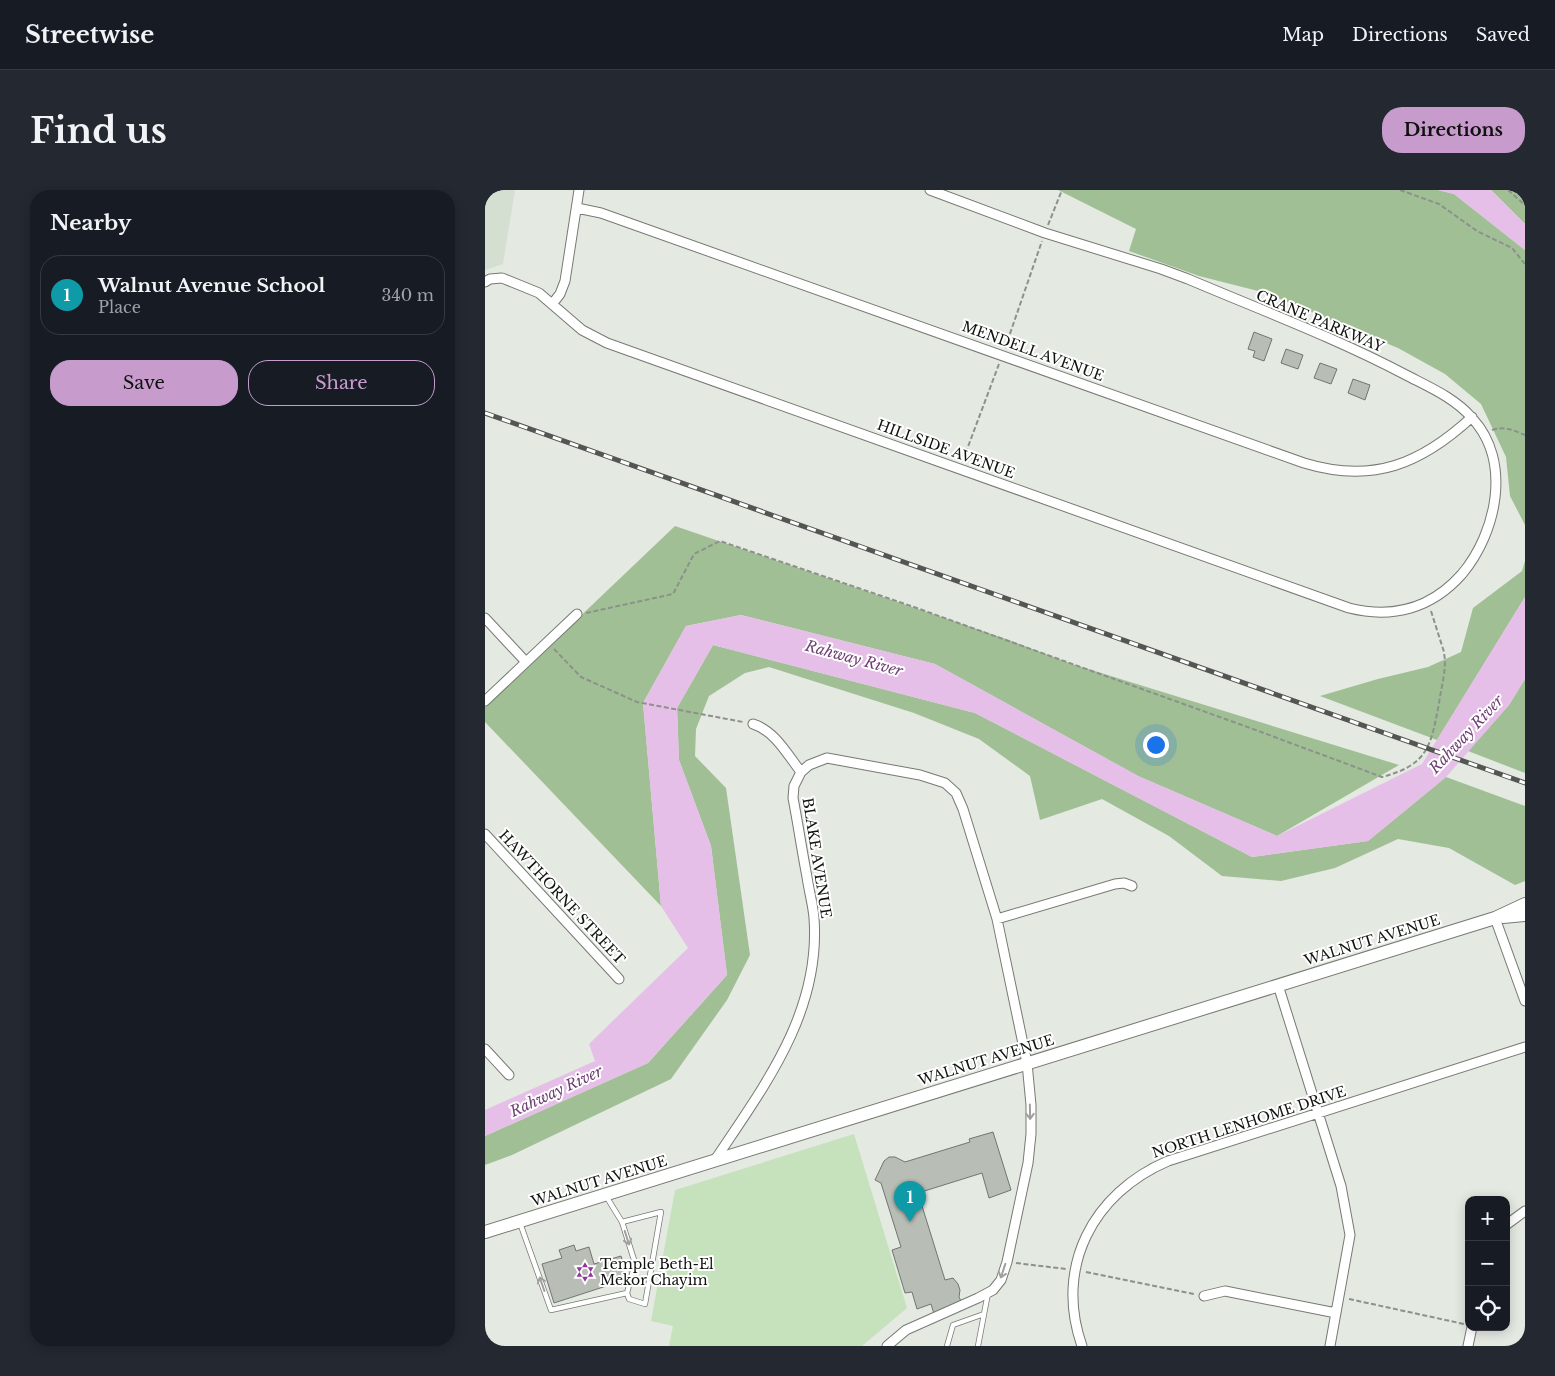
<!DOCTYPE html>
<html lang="en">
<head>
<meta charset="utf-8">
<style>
  :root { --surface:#171b24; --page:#242831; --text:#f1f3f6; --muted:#9ea1a6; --line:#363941; --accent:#c79ccd }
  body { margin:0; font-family:"Libre Baskerville",serif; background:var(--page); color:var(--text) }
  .controls { position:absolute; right:15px; bottom:15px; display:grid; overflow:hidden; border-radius:10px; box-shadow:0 2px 12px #0003 }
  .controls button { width:45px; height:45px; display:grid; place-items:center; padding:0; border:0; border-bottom:1px solid var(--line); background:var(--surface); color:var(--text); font:25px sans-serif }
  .you { position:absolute; left:670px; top:554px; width:18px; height:18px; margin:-12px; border:4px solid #fff; border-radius:50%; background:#1a73e8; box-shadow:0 0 0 8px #1a73e833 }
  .badge { display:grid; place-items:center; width:32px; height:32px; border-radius:50%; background:var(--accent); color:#fff; font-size:16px; font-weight:700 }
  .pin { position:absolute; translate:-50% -41px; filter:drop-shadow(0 1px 2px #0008) }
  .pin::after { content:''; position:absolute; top:26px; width:18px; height:15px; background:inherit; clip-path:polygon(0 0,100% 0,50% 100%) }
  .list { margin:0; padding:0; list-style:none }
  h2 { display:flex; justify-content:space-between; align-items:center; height:65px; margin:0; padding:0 20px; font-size:21px }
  h2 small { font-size:16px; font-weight:400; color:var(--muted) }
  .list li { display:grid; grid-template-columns:32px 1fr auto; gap:15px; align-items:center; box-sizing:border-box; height:80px; margin:0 10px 10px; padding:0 10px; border:1px solid var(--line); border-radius:20px }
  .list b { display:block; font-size:19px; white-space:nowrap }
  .list p { margin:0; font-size:16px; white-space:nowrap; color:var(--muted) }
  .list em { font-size:16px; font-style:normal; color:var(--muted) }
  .actions { display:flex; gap:10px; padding:15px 20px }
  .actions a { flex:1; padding:11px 0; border:1px solid var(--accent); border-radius:20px; text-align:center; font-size:18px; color:var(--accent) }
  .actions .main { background:var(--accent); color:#111 }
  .icon { flex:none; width:28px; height:28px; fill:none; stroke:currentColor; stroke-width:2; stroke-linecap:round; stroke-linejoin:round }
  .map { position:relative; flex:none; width:1040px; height:1156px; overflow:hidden; border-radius:20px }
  header { display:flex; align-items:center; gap:30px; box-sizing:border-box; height:70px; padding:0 25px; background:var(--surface); border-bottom:1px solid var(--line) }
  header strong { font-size:24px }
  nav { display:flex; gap:28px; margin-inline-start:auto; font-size:18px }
  .intro { display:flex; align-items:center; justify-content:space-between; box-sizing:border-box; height:120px; padding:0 30px }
  h1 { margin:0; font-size:35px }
  .button { padding:12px 22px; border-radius:20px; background:var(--accent); color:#111; font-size:18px; font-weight:700 }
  main { display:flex; gap:30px; padding:0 30px }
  aside { flex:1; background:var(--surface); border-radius:20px; box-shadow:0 2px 12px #0003 }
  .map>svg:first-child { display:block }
  .built { fill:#d4dfd1 }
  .green { fill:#c6e2bc }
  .forest { fill:#a0bf95 }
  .water { fill:#e5bfe7 }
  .building { fill:#b8beb6; stroke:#717670 }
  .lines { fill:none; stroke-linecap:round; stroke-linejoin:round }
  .lane-casing { stroke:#757a73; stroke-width:6 }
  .street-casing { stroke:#757a73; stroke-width:11 }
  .secondary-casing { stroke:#757a73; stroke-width:14 }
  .path { stroke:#8d918b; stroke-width:2; stroke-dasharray:5 2.5; stroke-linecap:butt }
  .lane { stroke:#fff; stroke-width:4.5 }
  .street { stroke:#fff; stroke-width:9 }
  .secondary { stroke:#fff; stroke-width:12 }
  .rail-casing { stroke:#535652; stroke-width:5 }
  .rail { stroke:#fff; stroke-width:3; stroke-dasharray:9; stroke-linecap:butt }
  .oneway { stroke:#9fa09f }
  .labels { text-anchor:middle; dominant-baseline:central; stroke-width:4; stroke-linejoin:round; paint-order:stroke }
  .street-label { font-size:14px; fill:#10120f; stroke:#fff }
  .poi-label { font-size:14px; fill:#10120f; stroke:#fff; text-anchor:start }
  .water-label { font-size:15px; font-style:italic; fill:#6f4073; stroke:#fff }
</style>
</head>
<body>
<header>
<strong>Streetwise</strong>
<nav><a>Map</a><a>Directions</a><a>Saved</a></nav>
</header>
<div class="intro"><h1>Find us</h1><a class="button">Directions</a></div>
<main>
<aside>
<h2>Nearby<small></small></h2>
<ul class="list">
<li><span class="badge" style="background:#0f9aa8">1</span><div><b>Walnut Avenue School</b><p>Place</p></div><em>340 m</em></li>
</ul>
<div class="actions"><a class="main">Save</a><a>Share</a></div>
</aside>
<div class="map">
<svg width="1040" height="1156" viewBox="0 0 1040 1156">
  <rect width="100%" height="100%" fill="#e4e9e2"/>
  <!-- built -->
  <path class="built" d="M0,0H30L18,74L0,80Z"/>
  <!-- green -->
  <path class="green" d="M369,944L422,1118L377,1156H184L188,1136L166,1131L190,1000Z"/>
  <!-- forest -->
  <path class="forest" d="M573,0H953L969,4L1040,60V335L1025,306L1021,267L996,214L960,184L913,158L781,103L714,86L644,61L651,39Z
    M1006,0H1040V34Z
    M190,336L524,450L587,474L914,575L792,646L653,586L450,474L256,425L201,436L158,513L176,716L0,532V517Z
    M1040,371V407L952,550L835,506L893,489L943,477L976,462L988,418L1037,381Z
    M228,455L490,523L767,667L883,651L961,587L1040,616V691L1030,695L964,658L913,649L850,678L796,691L737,686L684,646L617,609L555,630L545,586L494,549L429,523L284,477L260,483L224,506L211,539L210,566L241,598L265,765L242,810L186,889L27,965L0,975V946L163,873L242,785L226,656L194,570L192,518Z
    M1040,489V583L983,561L1024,515Z"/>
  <!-- water -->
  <path class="water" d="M953,0H1006L1040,34V60L969,4Z
    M1040,407V489L1024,515L961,587L883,651L767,667L490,523L228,455L192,518L194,570L226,656L242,785L163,873L0,946V920L110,871L104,854L203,758L176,716L158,513L201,436L256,425L450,474L653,586L792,646L937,574Z"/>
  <!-- building -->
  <path class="building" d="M769,142L787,149L779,171L768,167L770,161L763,159Z
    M801,159L818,165L813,179L796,173Z
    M835,173L852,179L846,194L829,188Z
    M868,189L885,195L880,210L863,203Z
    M508,942L526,1000L504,1008L497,983L433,1003L460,1090L468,1088L473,1094L475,1100L474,1107L476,1111L449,1124L446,1114L432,1119L427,1102L420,1103L407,1060L416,1057L396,993L390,990L399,971L404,967H410L420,972L485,952L484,949Z
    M89,1055L91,1061L104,1057L109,1074L136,1066L143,1089L69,1113L57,1074L77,1068L74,1060Z"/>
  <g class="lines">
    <!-- lane casing -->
    <g class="lane-casing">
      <path id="lane" d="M137,1032L176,1022L160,1114L144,1109L142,1103
        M35,1033L66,1120L142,1103L150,1073L137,1032L121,1006
        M462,1156L468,1135L499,1124
        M493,1156L503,1103"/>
    </g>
    <!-- street casing -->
    <g class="street-casing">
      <path id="street" d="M92,18L116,23L819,273C888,294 936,274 987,227
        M0,92L5,89L17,88L54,103L97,140L122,153L864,418C908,429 947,418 977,384C1012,342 1027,271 987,228C970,208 944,197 921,185C851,148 776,120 703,89L676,79L560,43L445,0
        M68,113L75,104L80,91L94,0
        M0,428L41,472
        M0,511L92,424
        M268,534C290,541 302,564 316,582
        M0,644L134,789
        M1010,728L1040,811
        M512,729L630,694L639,693L647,696
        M793,795L856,996L865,1045L845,1156
        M0,859L24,885
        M230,970C279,896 336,823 329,728C328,715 324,701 322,687C317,661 313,634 308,608L309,596L316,582L324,575L342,568L435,585L460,593L471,603L478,619L512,729L542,873L546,915V944L543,973L522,1072L516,1090L508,1100L493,1108L421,1140L402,1156
        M1021,1035L1040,1021
        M719,1106L740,1101L851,1123
        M597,1156C569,1077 608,1003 683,971L1040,857
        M983,1156L987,1137"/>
    </g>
    <!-- secondary casing -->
    <g class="secondary-casing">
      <path id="secondary" d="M1018,727L1040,725
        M0,1042L1010,728L1040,714"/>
    </g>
    <!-- path -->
    <path class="path" d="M915,0L954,14L992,41L1027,58L1040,74
      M1023,0L1040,15
      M563,35L577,0
      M520,158L557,51
      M1007,240C1020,236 1028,240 1040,245
      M478,270L514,174
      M101,423L188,404L209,364L235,351L429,417L768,539L897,587C943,575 946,556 954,513C956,499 960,485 960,471L959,462L946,421
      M69,459L96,487L152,512L258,532
      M531,1073L581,1079
      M601,1082L709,1104
      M864,1109L979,1134"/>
    <!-- lane -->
    <use href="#lane" class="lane"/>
    <!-- street -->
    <use href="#street" class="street"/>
    <!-- secondary -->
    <use href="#secondary" class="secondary"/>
    <!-- rail casing -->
    <g class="rail-casing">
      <path id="rail" d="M0,223L1040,593"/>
    </g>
    <!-- rail -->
    <use href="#rail" class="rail"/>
  </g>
  <!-- one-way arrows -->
  <defs><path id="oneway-shaft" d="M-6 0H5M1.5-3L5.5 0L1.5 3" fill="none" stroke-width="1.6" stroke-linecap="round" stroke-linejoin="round" transform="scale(1.25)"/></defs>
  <g class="oneway">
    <use href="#oneway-shaft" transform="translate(545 922) rotate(89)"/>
    <use href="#oneway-shaft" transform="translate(142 1048) rotate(72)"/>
    <use href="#oneway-shaft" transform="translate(518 1081) rotate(108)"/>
    <use href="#oneway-shaft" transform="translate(57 1094) rotate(-109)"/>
  </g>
  <!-- icons -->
  <defs>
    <g id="synagogue-bare" transform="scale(1.5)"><path d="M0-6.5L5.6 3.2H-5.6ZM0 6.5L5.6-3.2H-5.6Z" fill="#93329b" stroke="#fff" stroke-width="2.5" paint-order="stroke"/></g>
  </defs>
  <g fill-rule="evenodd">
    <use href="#synagogue-bare" x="100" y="1082"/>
  </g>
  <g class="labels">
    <!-- street labels -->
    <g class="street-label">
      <text transform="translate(835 131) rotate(23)">CRANE PARKWAY</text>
      <text transform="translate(548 161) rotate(20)">MENDELL AVENUE</text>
      <text transform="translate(461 259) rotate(20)">HILLSIDE AVENUE</text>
      <text transform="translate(332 668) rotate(81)">BLAKE AVENUE</text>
      <text transform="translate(77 707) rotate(47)">HAWTHORNE STREET</text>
      <text transform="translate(887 750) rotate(-17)">WALNUT AVENUE</text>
      <text transform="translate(501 870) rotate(-17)">WALNUT AVENUE</text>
      <text transform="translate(764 932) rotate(-18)">NORTH LENHOME DRIVE</text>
      <text transform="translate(114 991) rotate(-17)">WALNUT AVENUE</text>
    </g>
    <!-- poi labels -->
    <g class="poi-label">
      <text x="115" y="1074">Temple Beth-El<tspan x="115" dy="16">Mekor Chayim</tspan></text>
    </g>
    <!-- water labels -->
    <g class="water-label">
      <text transform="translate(369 468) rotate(15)">Rahway River</text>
      <text transform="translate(981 544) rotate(-47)">Rahway River</text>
      <text transform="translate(71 901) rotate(-25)">Rahway River</text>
    </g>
  </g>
</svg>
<div class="controls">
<button>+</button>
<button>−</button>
<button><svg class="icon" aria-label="locate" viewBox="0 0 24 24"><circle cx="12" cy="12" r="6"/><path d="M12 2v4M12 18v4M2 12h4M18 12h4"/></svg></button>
</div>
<div class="you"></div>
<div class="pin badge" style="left:425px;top:1032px;background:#0f9aa8">1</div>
</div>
</main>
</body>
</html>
